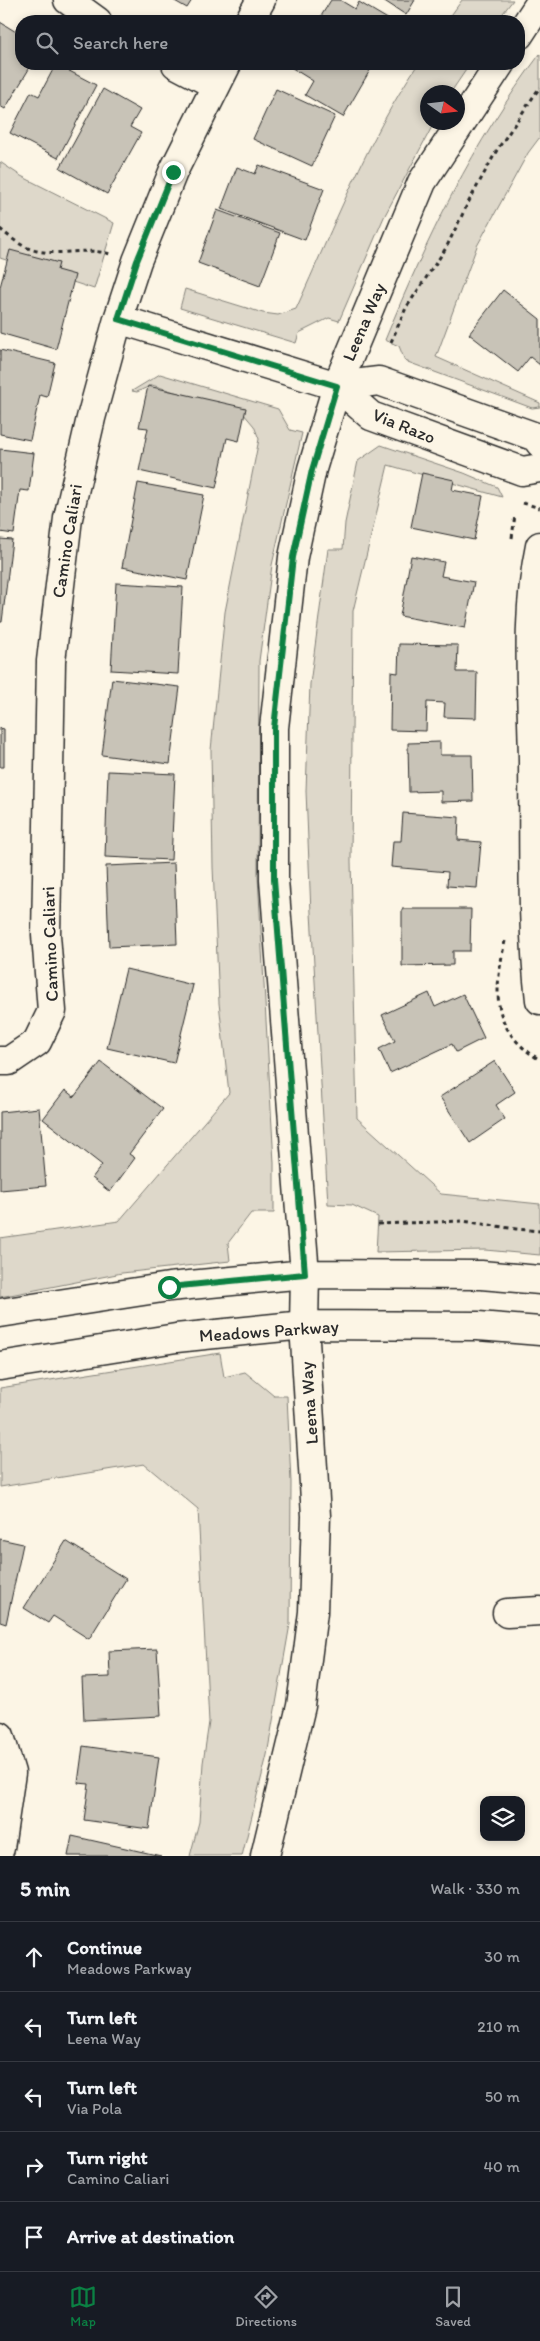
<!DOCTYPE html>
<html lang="en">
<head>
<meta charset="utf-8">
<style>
  :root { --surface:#171b24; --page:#20242c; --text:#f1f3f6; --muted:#9ea1a6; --line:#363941; --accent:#0b8043 }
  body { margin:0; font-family:Itim,sans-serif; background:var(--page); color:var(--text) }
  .controls { position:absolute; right:15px; bottom:15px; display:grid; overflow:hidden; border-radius:10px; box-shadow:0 2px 8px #0003 }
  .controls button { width:45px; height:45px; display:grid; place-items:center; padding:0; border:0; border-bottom:1px solid var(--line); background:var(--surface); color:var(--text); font:25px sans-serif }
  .compass { position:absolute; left:420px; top:85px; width:45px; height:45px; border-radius:50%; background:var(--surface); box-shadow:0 2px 8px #0003; rotate:104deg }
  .stop { position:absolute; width:15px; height:15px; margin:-11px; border:4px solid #0b8043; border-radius:50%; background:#fff }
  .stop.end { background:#0b8043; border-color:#fff; box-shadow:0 1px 5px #0008 }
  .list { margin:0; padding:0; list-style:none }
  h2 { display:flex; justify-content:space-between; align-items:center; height:65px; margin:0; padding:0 20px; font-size:21px }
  h2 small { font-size:16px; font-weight:400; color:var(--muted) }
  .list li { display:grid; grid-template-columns:32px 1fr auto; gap:15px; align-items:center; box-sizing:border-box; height:70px; padding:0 20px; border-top:1px solid var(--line) }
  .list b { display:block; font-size:19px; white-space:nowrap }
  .list p { margin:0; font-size:16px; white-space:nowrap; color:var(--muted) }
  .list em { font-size:16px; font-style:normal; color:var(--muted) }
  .icon { flex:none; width:28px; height:28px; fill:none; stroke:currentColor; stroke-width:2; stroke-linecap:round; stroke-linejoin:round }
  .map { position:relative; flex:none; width:540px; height:1856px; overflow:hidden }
  .search { position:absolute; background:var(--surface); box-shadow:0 2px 8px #0003; left:15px; right:15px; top:15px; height:55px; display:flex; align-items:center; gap:12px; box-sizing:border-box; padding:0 18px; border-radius:20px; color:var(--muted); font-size:19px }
  .sheet { height:415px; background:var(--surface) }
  nav { display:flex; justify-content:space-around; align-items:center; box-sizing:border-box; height:70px; border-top:1px solid var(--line); background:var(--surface); font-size:14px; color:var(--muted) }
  nav a { display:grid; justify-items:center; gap:2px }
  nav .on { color:var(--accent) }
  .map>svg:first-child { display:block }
  .green { fill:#ded8ca; stroke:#84827a }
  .building { fill:#c8c3b7; stroke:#2b2b2b }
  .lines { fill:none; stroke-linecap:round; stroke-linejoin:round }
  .street-casing { stroke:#2b2b2b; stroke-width:31 }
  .secondary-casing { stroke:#2b2b2b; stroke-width:31 }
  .path { stroke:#2b2b2b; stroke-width:3; stroke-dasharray:4 4; stroke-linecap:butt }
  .street { stroke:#fcf5e5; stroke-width:28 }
  .secondary { stroke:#fcf5e5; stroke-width:28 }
  .route { stroke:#0b8043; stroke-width:6 }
  .labels { text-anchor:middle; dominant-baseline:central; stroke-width:4; stroke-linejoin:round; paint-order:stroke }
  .street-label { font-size:18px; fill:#2b2b2b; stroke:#fcf5e5 }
</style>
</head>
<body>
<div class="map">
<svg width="540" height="1856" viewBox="0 0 540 1856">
  <rect width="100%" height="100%" fill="#fcf5e5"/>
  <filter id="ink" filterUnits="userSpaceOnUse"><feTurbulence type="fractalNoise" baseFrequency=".02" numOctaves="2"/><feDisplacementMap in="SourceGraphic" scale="10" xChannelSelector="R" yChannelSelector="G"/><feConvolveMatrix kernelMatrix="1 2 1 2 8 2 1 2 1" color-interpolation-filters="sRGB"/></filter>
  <g filter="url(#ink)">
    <!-- green -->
    <path class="green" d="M462,0H513L497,21H447Z
      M540,54V137L528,153L477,246L436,357L540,403V407L532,408L405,361L399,346L385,340C427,238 473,143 540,54Z
      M418,64H470L451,92H428V122L434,123L384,217L339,321L329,318L299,333L296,343L180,308L185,289L263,313L278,315L296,309C334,226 367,140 418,64Z
      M0,162L21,176L114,223L94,289L0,258Z
      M160,374L278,409L290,430L302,433L272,565L259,661L258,877L274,1163V1213H251L228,1243L230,1261L122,1273L0,1297V1238L119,1221L229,1093L219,1003L213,867L211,750L225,612L259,439L254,426L243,413L152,385L137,392L132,391Z
      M381,445L464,473L497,487L502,497L388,465L353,611L351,861L357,1118L441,1194L540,1204V1255L485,1250L376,1252L378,1217L352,1205L328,1204L311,913L306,791L310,684L328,549H343L345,523L358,461Z
      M220,1353L224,1377L245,1372L274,1396H287L291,1482L290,1624L267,1755L242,1856H190L199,1822L203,1763L209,1722L198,1509L144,1464L0,1487V1388Z"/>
    <!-- building -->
    <path class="building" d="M173,0H192L187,8Z
      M331,0H340L355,9L359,2L391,21H318Z
      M383,0H415L406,15Z
      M0,22L21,35V64H32L5,109L0,106Z
      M56,64L96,85L58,158L10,133L31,92L39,96Z
      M290,64H372L373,65L343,117L305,95L313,81L289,66Z
      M103,89L140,110L130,127L141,133L107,194L60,168Z
      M276,89L335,116L312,166L253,139Z
      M259,165L324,189L305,240L221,209L237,167L255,174Z
      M217,210L280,233L260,286L198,263Z
      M10,250L59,263L57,270L75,275L56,349L0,333V287Z
      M503,290L540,319V365L530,357L518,372L469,334Z
      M0,350L55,363L47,397L40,395L30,440L0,434Z
      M148,386L246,408L239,441L227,438L216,488L139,471L148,428L139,427Z
      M0,449L34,453L29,491L20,490L14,534L0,532Z
      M422,473L454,480L452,490L483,496L474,540L411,527Z
      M138,483L204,495L187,580L122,567Z
      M0,539L12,540L2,622H0Z
      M411,556L444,562L441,576L474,582L465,628L400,616Z
      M116,583L183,587L178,674L111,670Z
      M399,644L458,645L457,672H477L476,718L444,717L445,703L427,702L426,731L390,730L391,672L398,673Z
      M112,679L180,687L170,764L102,755Z
      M0,728L4,729V767H0Z
      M440,742V755H472L473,801L441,802V791L409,792L408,743Z
      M108,771L175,774L171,860L105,857Z
      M403,813L459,817L458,840L481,842L477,888L447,886L448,872L391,867L393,841H401Z
      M174,863L177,944L109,947L106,866Z
      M402,909H471L470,951H453V965L402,966Z
      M126,969L193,985L174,1063L107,1048Z
      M429,993L435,1007L463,994L484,1038L456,1052L452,1044L390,1073L379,1049L395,1041L382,1015Z
      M495,1061L515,1092L496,1105L505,1119L470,1143L440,1097Z
      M101,1062L163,1109L129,1154L135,1158L110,1192L92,1178L102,1165L43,1119L65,1090L74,1097Z
      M39,1108L46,1186L0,1190V1112Z
      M0,1539L23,1544L6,1624L0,1622Z
      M66,1541L126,1579L89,1639L53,1616L48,1623L24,1608Z
      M157,1649L161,1716L84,1720L82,1678L110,1677L109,1651Z
      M83,1746L159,1757L149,1829L84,1820L89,1784L78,1783Z
      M72,1836L161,1856H68Z"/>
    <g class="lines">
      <!-- street casing -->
      <g class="street-casing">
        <path id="street" d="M68,0L97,21
          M249,21L261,0
          M176,64L216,85
          M118,319L337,386L379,381L536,437L540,443
          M337,386L371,416L522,471L540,468
          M540,546C525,616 532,690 533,761C534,840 531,921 540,1000
          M0,1061H9L37,1042L52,1011L46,935L51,661L68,518L91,418L118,319L137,261L173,172L227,64
          M507,1613L540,1611
          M0,1736L11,1773L0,1848"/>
      </g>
      <!-- secondary casing -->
      <g class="secondary-casing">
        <path id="secondary" d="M519,35L540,3
          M0,1313L169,1287L305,1274L481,1275L540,1280
          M0,1366L176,1338L304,1325L478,1326L540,1331
          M265,1856L301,1706L313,1612L316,1516L304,1325L305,1274L274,880V728L293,557L312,469L337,386L422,182L500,64"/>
      </g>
      <!-- path -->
      <path class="path" d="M0,229C11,238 23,248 37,251C61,256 86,247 110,254
        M391,342L406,308L446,248L468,203L497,150L540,87
        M523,503L540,508
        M512,538L515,515
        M505,941C494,993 490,1029 540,1060
        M378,1224L463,1221L516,1229L540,1231"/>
      <!-- street -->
      <use href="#street" class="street"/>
      <!-- secondary -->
      <use href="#secondary" class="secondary"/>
    </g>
  </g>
  <g class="lines" filter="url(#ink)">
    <!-- route -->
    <path class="route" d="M169,1287L305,1274L274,880V728L293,557L312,470L337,386L118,319L137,261L173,172"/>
  </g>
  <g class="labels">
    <!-- street labels -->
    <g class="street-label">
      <text transform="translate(364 322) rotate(-67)">Leena Way</text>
      <text transform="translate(404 426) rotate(22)">Via Razo</text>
      <text transform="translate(67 541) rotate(-81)">Camino Caliari</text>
      <text transform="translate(50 944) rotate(-92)">Camino Caliari</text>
      <text transform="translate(269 1331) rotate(-4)">Meadows Parkway</text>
      <text transform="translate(309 1403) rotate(-94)">Leena Way</text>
    </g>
  </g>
</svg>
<div class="controls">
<button><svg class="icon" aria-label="layers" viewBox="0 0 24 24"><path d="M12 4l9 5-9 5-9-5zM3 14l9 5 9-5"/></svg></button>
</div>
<svg class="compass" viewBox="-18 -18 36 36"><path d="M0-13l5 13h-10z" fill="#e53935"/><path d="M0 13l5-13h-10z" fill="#9ea1a6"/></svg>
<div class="stop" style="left:169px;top:1287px"></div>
<div class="stop end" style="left:173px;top:172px"></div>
<div class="search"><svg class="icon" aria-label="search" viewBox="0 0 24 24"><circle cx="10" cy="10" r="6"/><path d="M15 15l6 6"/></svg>Search here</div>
</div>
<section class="sheet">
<h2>5 min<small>Walk · 330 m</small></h2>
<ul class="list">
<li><svg class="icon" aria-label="ahead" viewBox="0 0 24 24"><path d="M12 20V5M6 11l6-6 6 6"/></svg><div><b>Continue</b><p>Meadows Parkway</p></div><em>30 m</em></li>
<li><svg class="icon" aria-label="left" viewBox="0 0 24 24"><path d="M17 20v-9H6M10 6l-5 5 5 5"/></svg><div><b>Turn left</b><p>Leena Way</p></div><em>210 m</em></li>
<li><svg class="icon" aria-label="left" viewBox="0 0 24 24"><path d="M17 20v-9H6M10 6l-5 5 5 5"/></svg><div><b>Turn left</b><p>Via Pola</p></div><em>50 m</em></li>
<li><svg class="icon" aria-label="right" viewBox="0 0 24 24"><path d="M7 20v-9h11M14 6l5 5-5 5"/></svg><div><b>Turn right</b><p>Camino Caliari</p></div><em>40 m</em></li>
<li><svg class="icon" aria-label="arrive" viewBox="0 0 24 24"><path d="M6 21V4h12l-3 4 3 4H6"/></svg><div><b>Arrive at destination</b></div></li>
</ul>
</section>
<nav>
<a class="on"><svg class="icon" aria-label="map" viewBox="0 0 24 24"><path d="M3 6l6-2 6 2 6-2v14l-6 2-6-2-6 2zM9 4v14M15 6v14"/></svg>Map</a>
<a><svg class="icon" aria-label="directions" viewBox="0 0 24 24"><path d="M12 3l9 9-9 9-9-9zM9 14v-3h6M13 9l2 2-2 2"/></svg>Directions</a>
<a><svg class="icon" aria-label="saved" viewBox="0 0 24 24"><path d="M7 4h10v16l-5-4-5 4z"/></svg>Saved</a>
</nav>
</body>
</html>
